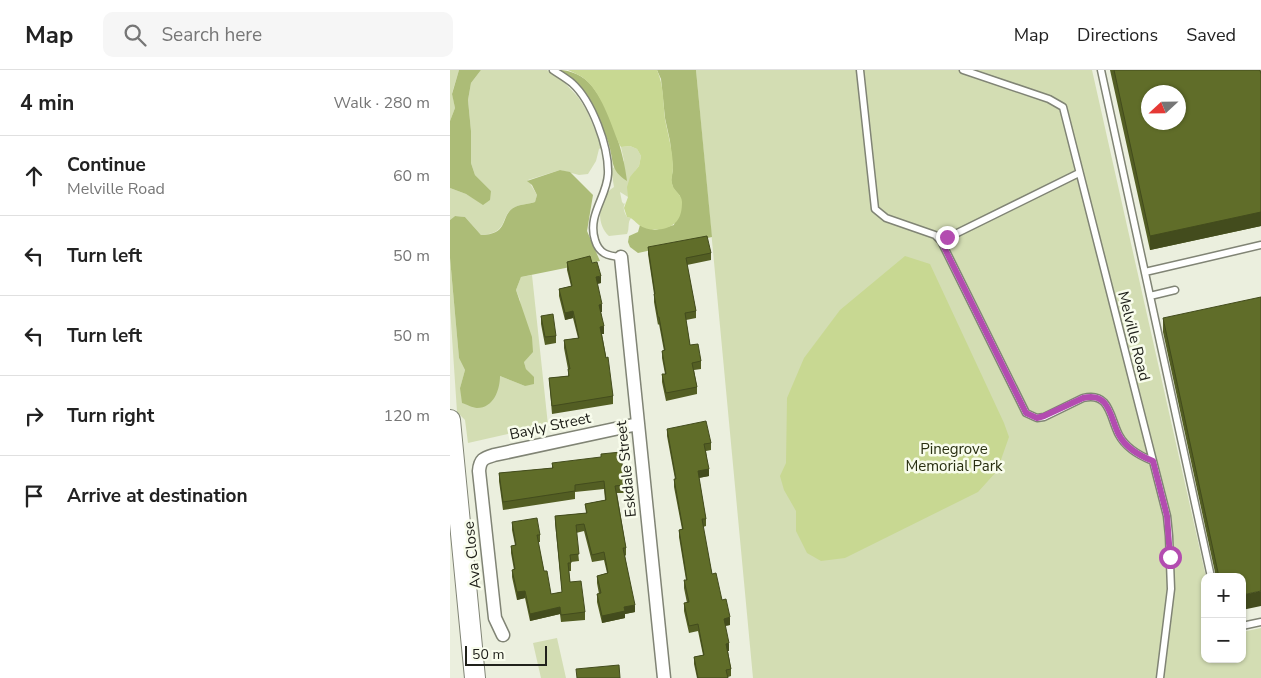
<!DOCTYPE html>
<html lang="en">
<head>
<meta charset="utf-8">
<style>
  :root { --surface:#fff; --page:#f6f6f6; --text:#222; --muted:#767676; --line:#e0e0e0 }
  body { margin:0; font-family:"Nunito Sans",sans-serif; background:var(--page); color:var(--text) }
  .controls { position:absolute; right:15px; bottom:15px; display:grid; overflow:hidden; border-radius:10px; box-shadow:0 1px 4px #0004 }
  .controls button { width:45px; height:45px; display:grid; place-items:center; padding:0; border:0; border-bottom:1px solid var(--line); background:var(--surface); color:var(--text); font:25px sans-serif }
  .compass { position:absolute; left:691px; top:15px; width:45px; height:45px; border-radius:50%; background:var(--surface); box-shadow:0 1px 4px #0004; rotate:248deg }
  .scale { position:absolute; left:15px; bottom:12px; width:82px; box-sizing:border-box; padding-left:5px; border:2px solid #20211b; border-top:0; font-size:14px; line-height:18px; white-space:nowrap; color:#20211b; -webkit-text-stroke:4px #f8fcec; paint-order:stroke }
  .stop { position:absolute; width:15px; height:15px; margin:-11px; border:4px solid #b34cb0; border-radius:50%; background:#fff }
  .stop.end { background:#b34cb0; border-color:#fff; box-shadow:0 1px 5px #0008 }
  .list { margin:0; padding:0; list-style:none }
  h2 { display:flex; justify-content:space-between; align-items:center; height:65px; margin:0; padding:0 20px; font-size:21px }
  h2 small { font-size:16px; font-weight:400; color:var(--muted) }
  .list li { display:grid; grid-template-columns:32px 1fr auto; gap:15px; align-items:center; box-sizing:border-box; height:80px; padding:0 20px; border-top:1px solid var(--line) }
  .list b { display:block; font-size:19px; white-space:nowrap }
  .list p { margin:0; font-size:16px; white-space:nowrap; color:var(--muted) }
  .list em { font-size:16px; font-style:normal; color:var(--muted) }
  .icon { flex:none; width:28px; height:28px; fill:none; stroke:currentColor; stroke-width:2; stroke-linecap:round; stroke-linejoin:round }
  .map { position:relative; flex:none; width:811px; height:608px; overflow:hidden }
  header { display:flex; align-items:center; gap:30px; box-sizing:border-box; height:70px; padding:0 25px; background:var(--surface); border-bottom:1px solid var(--line) }
  header strong { font-size:24px }
  nav { display:flex; gap:28px; margin-inline-start:auto; font-size:18px }
  .search { width:350px; height:45px; background:var(--page); display:flex; align-items:center; gap:12px; box-sizing:border-box; padding:0 18px; border-radius:10px; color:var(--muted); font-size:19px }
  main { display:flex }
  aside { flex:1; background:var(--surface) }
  .map>svg:first-child { display:block }
  .green { fill:#d3ddb3 }
  .forest { fill:#acbc77 }
  .water { fill:#c8d892 }
  .lines { fill:none; stroke-linecap:round; stroke-linejoin:round }
  .service-casing { stroke:#808475; stroke-width:9 }
  .minor-casing { stroke:#808475; stroke-width:15 }
  .trunk-casing { stroke:#808475; stroke-width:22 }
  .service { stroke:#fff; stroke-width:6 }
  .minor { stroke:#fff; stroke-width:12 }
  .trunk { stroke:#fff; stroke-width:20 }
  .wall { fill:#535e23 }
  .shaded-wall { fill:#434c1d }
  .building { fill:#606d29; stroke:#434c1d; fill-rule:evenodd }
  .route { stroke:#b34cb0; stroke-width:6 }
  .labels { text-anchor:middle; dominant-baseline:central; stroke-width:5; stroke-linejoin:round; paint-order:stroke }
  .street-label { font-size:15px; fill:#20211b; stroke:#f8fcec }
  .park-label { font-size:15px; fill:#292f11; stroke:#f8fcec }
</style>
</head>
<body>
<header>
<strong>Map</strong>
<div class="search"><svg class="icon" aria-label="search" viewBox="0 0 24 24"><circle cx="10" cy="10" r="6"/><path d="M15 15l6 6"/></svg>Search here</div>
<nav><a>Map</a><a>Directions</a><a>Saved</a></nav>
</header>
<main>
<aside>
<h2>4 min<small>Walk · 280 m</small></h2>
<ul class="list">
<li><svg class="icon" aria-label="ahead" viewBox="0 0 24 24"><path d="M12 20V5M6 11l6-6 6 6"/></svg><div><b>Continue</b><p>Melville Road</p></div><em>60 m</em></li>
<li><svg class="icon" aria-label="left" viewBox="0 0 24 24"><path d="M17 20v-9H6M10 6l-5 5 5 5"/></svg><div><b>Turn left</b></div><em>50 m</em></li>
<li><svg class="icon" aria-label="left" viewBox="0 0 24 24"><path d="M17 20v-9H6M10 6l-5 5 5 5"/></svg><div><b>Turn left</b></div><em>50 m</em></li>
<li><svg class="icon" aria-label="right" viewBox="0 0 24 24"><path d="M7 20v-9h11M14 6l5 5-5 5"/></svg><div><b>Turn right</b></div><em>120 m</em></li>
<li><svg class="icon" aria-label="arrive" viewBox="0 0 24 24"><path d="M6 21V4h12l-3 4 3 4H6"/></svg><div><b>Arrive at destination</b></div></li>
</ul>
</aside>
<div class="map">
<svg width="811" height="608" viewBox="0 0 811 608">
  <rect width="100%" height="100%" fill="#ebefde"/>
  <!-- green -->
  <path class="green" d="M0,0H9L2,23L5,38L0,51Z
    M31,0H97L112,10L128,27L137,41L152,77L149,79L146,91L138,104L129,105L110,100L78,110L87,125L85,132C79,134 71,134 65,137C49,145 60,164 31,165L15,147L5,146L0,150V118L16,124L33,134L41,121L25,105L21,93V61L18,30L21,13Z
    M246,0H642L756,507H755V589H792V562L811,558V608H303Z
    M180,76L187,79L191,86L189,96L185,101L181,132L178,127L170,122L172,132L174,134L176,132C172,137 174,142 177,147L181,148C177,153 180,158 177,164L159,166C145,154 148,126 164,117L161,99L162,89L163,98L174,91L171,77Z
    M0,188L9,288L15,300L10,318L50,306L75,316L83,307L76,299L74,292L70,230L66,220L71,207L82,205L98,355L18,373L15,350L7,342L0,237Z
    M107,568L116,608H91L83,573Z"/>
  <!-- forest -->
  <path class="forest" d="M9,0H31L21,13L18,30L21,61V93L25,105L41,121L40,130L33,135L16,124L0,118V51L5,38L2,24Z
    M108,0C121,0 134,6 142,16C160,38 174,83 177,111C160,100 164,92 159,75C157,66 152,58 148,50C137,26 131,15 108,0Z
    M207,0H246L262,167L188,183L180,177L178,172L179,166L188,162L190,155L205,160L224,155L230,126L223,118L221,110L223,99L220,71L215,48L211,9Z
    M110,100L120,102L143,125L137,161L150,191L71,207L66,220L82,267L83,282L74,292L76,299L84,307V314L75,316L50,306C50,319 44,338 27,338C23,338 16,334 12,333L10,318L15,300L9,288L0,188V150L5,146L15,147L31,165C61,164 49,145 65,137C71,134 79,134 85,132L87,125L82,115L77,111Z"/>
  <!-- water -->
  <path class="water" d="M118,0H207C214,16 213,32 215,49C218,65 223,81 223,98C223,103 221,108 222,113C223,121 232,124 232,132C232,139 231,148 225,153C217,161 198,162 189,155C184,151 183,148 177,147L174,138L178,127L177,117L180,107L189,96L191,86L187,79L180,76L171,77L169,74C161,54 151,20 132,7C128,5 123,2 118,0Z
    M455,186L480,194L554,353L559,367L547,401L528,422L395,488L371,491L357,483L346,461V441L334,420L330,406L336,393L337,328L354,288L390,240Z"/>
  <g class="lines">
    <!-- service casing -->
    <g class="service-casing">
      <path id="service" d="M103,0C109,4 116,8 122,13C142,31 159,77 158,104C157,127 137,145 145,170C149,184 158,186 171,187
        M410,0L425,139L436,148L485,165L491,171L576,343L587,348L594,347L633,328C660,321 660,348 669,365C676,378 690,386 703,391
        M513,0L599,29L613,37L717,446L719,466L721,519L710,608
        M651,0L761,507
        M491,171L629,103
        M695,202L811,175
        M700,226L725,220
        M792,556L811,552"/>
    </g>
    <!-- minor casing -->
    <g class="minor-casing">
      <path id="minor" d="M171,187L214,608
        M53,565L45,548L29,401C30,389 34,388 44,385L188,354"/>
    </g>
    <!-- trunk casing -->
    <g class="trunk-casing">
      <path id="trunk" d="M0,350L25,608"/>
    </g>
    <!-- service -->
    <use href="#service" class="service"/>
    <!-- minor -->
    <use href="#minor" class="minor"/>
    <!-- trunk -->
    <use href="#trunk" class="trunk"/>
  </g>
  <!-- wall -->
  <path class="wall" d="M660,0H810L811,4V156L700,180Z
    M198,177L261,183V190L237,195L246,241V248L236,250L240,275L251,291V299L244,300L247,317V324L216,331L212,312V304H215L212,288V281H214L209,254L208,255L204,232V224L198,184Z
    M117,192L142,193L151,213L147,214L152,242H151L154,264H152L163,326V334L102,344L99,308L118,306V299L114,278V270L128,268L123,248L115,250L109,226V219L121,216L117,200Z
    M91,246L106,266V273L95,275L91,254Z
    M713,248L792,507H766L713,262Z
    M217,359L261,373V380L256,381L259,406L249,408L256,449V456L253,457L262,504L272,530L280,555L275,556L279,581H278L281,599V606L278,607V608H247L244,594V587L253,585L248,561L239,563L234,541V533H237L234,518V510H236L229,467V460L232,459L224,417V409H225L217,366Z
    M102,393L174,415V423H167L176,478V485L175,486L185,542L175,544V548L152,553L147,532V524H149L147,513V506L157,503L154,490L142,492L134,461L126,463L129,491L121,492V501H119L120,512L135,542V550L111,552L110,544L80,551L75,528L67,530L62,507V500H64L61,483V476L65,475L62,460V452L90,465V472H88L94,501L101,524L112,522L105,453V446L136,443L135,434L155,430L154,419L125,422V429L53,440L49,411V403L102,398Z"/>
  <!-- shaded-wall -->
  <path class="shaded-wall" d="M811,142V156L700,180V166Z
    M151,206V213L146,214V207Z
    M152,234V242H149V235Z
    M123,241V248L115,250V243Z
    M154,256V264H150V257Z
    M259,399V406L248,408V401Z
    M75,521V528L67,530V522Z
    M811,521V536L792,540V525Z
    M185,535V542L175,544V548L152,553V546L174,537Z
    M110,537V544L80,551V544Z
    M280,547V555L274,556V549Z
    M279,573V581H276V574Z"/>
  <!-- building -->
  <path class="building" d="M664,0H810L811,4V142L700,166ZM698,22H728V52H698Z
    M257,166L261,183L236,188L246,241L235,243L240,275L248,274L251,291L242,293L247,317L216,323L212,304H216L212,281L215,280L209,247H208L204,224H205L198,177Z
    M140,186L142,193L147,192L151,206L146,207L152,234L149,235L154,256L150,257L156,288L158,287L163,326L102,336L99,308L119,306L118,299H120L114,270L129,268L123,241L115,243L109,219L122,216L117,192Z
    M811,227V521L792,525V507H769L713,248Z
    M103,244L106,266L95,267L91,246Z
    M256,351L261,373L254,374L259,399L248,401L256,449H252L262,504L266,503L272,530L276,529L280,547L274,549L279,573L276,574L281,599L276,600L278,608H248L244,587L254,585L248,554L239,556L234,533L239,532L234,510H237L229,460L233,459L224,409H226L217,359Z
    M171,382L174,415L165,416L176,478H173L185,535L174,537L175,541L152,546L147,524L151,523L147,506L158,503L154,482L142,485L134,454L126,455L129,484L120,485L121,493H118L120,512L131,511L135,542L111,545L110,537L80,544L75,521L67,522L62,500L65,499L61,476L66,475L62,452L87,448L90,465H87L94,501H97L101,524L112,522L105,446L137,443L135,434L156,430L154,411L125,415V421L53,432L49,403L103,398L102,393L151,387V384Z
    M169,595L170,608H127L126,599Z"/>
  <g class="lines">
    <!-- route -->
    <path class="route" d="M497,167L491,171L576,343L587,348L594,346L633,328C660,321 660,348 669,365C676,378 690,386 703,391L717,446L720,487"/>
  </g>
  <g class="labels">
    <!-- street labels -->
    <g class="street-label">
      <text transform="translate(684 266) rotate(76)">Melville Road</text>
      <text transform="translate(100 356) rotate(-12)">Bayly Street</text>
      <text transform="translate(176 399) rotate(-96)">Eskdale Street</text>
      <text transform="translate(22 485) rotate(-96)">Ava Close</text>
    </g>
    <!-- park labels -->
    <g class="park-label">
      <text x="504" y="379">Pinegrove<tspan x="504" dy="17">Memorial Park</tspan></text>
    </g>
  </g>
</svg>
<div class="controls">
<button>+</button>
<button>−</button>
</div>
<svg class="compass" viewBox="-18 -18 36 36"><path d="M0-13l5 13h-10z" fill="#e53935"/><path d="M0 13l5-13h-10z" fill="#767676"/></svg>
<div class="scale">50 m</div>
<div class="stop" style="left:720px;top:487px"></div>
<div class="stop end" style="left:497px;top:167px"></div>
</div>
</main>
</body>
</html>
